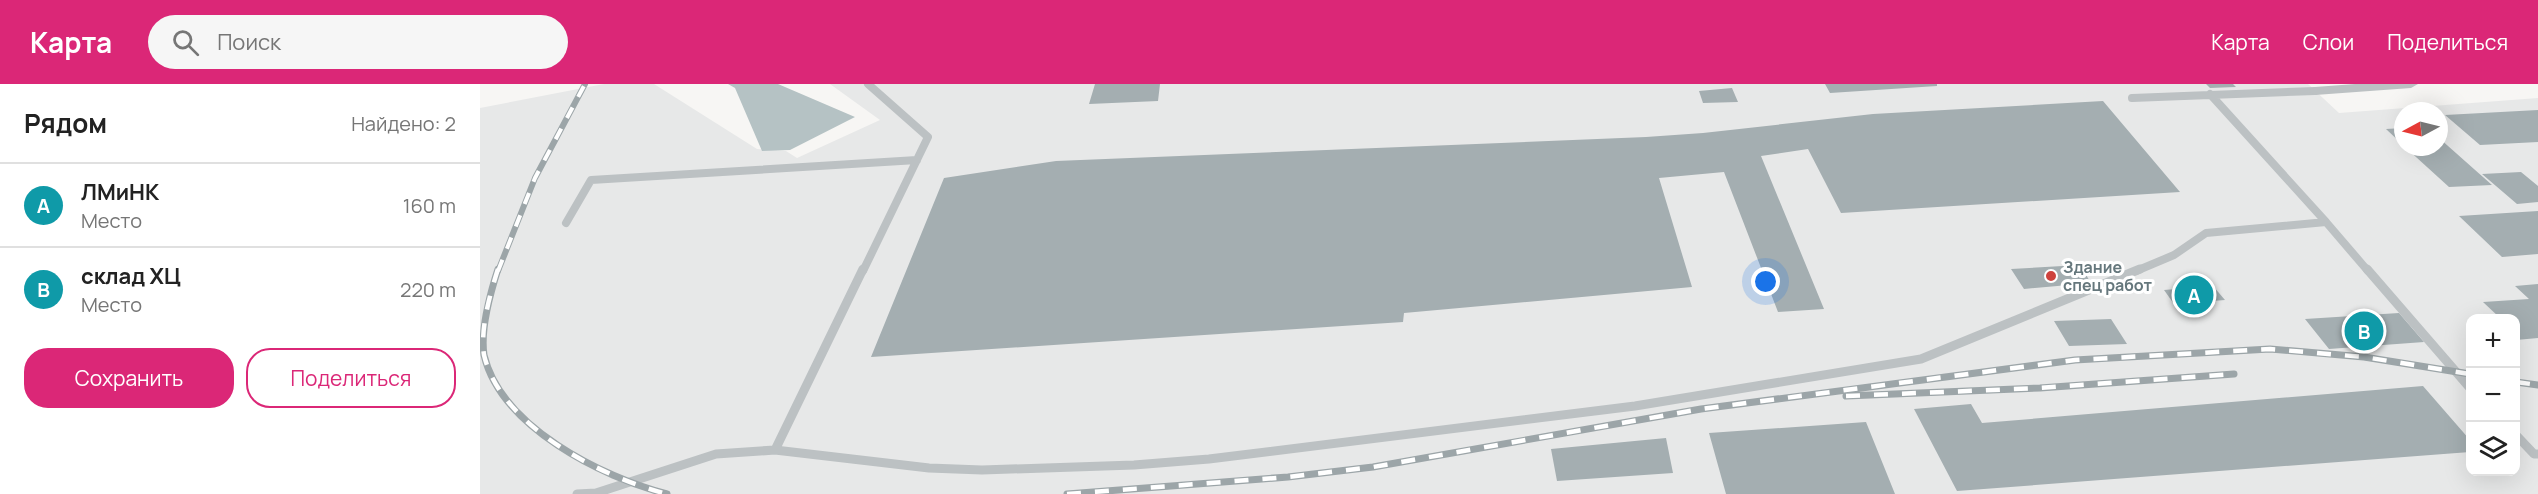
<!DOCTYPE html>
<html lang="ru">
<head>
<meta charset="utf-8">
<style>
  :root { --surface:#fff; --page:#f6f6f6; --text:#222; --muted:#767676; --line:#e0e0e0; --accent:#db2777 }
  body { margin:0; font-family:Manrope,sans-serif; background:var(--page); color:var(--text) }
  .controls { position:absolute; right:18px; bottom:18px; display:grid; overflow:hidden; border-radius:12px; box-shadow:0 6px 24px #0002 }
  .controls button { width:54px; height:54px; display:grid; place-items:center; padding:0; border:0; border-bottom:2px solid var(--line); background:var(--surface); color:var(--text); font:30px sans-serif }
  .compass { position:absolute; left:1914px; top:18px; width:54px; height:54px; border-radius:50%; background:var(--surface); box-shadow:0 6px 24px #0002; rotate:263deg }
  .you { position:absolute; left:1286px; top:198px; width:21px; height:21px; margin:-15px; border:4px solid #fff; border-radius:50%; background:#1a73e8; box-shadow:0 0 0 9px #1a73e833 }
  .badge { display:grid; place-items:center; width:39px; height:39px; border-radius:50%; background:var(--accent); color:#fff; font-size:20px; font-weight:700 }
  .pin { position:absolute; translate:-50% -50%; border:3px solid #fff; box-shadow:0 2px 6px #0006 }
  .list { margin:0; padding:0; list-style:none }
  h2 { display:flex; justify-content:space-between; align-items:center; height:78px; margin:0; padding:0 24px; font-size:26px }
  h2 small { font-size:20px; font-weight:400; color:var(--muted) }
  .list li { display:grid; grid-template-columns:39px 1fr auto; gap:18px; align-items:center; box-sizing:border-box; height:84px; padding:0 24px; border-top:2px solid var(--line) }
  .list b { display:block; font-size:22px; white-space:nowrap }
  .list p { margin:0; font-size:20px; white-space:nowrap; color:var(--muted) }
  .list em { font-size:20px; font-style:normal; color:var(--muted) }
  .actions { display:flex; gap:12px; padding:18px 24px }
  .actions a { flex:1; padding:14px 0; border:2px solid var(--accent); border-radius:24px; text-align:center; font-size:21px; color:var(--accent) }
  .actions .main { background:var(--accent); color:#fff }
  .icon { flex:none; width:33px; height:33px; fill:none; stroke:currentColor; stroke-width:2; stroke-linecap:round; stroke-linejoin:round }
  .map { position:relative; flex:none; width:2058px; height:410px; overflow:hidden }
  header { display:flex; align-items:center; gap:36px; box-sizing:border-box; height:84px; padding:0 30px; background:var(--accent); color:#fff }
  header strong { font-size:28px }
  nav { display:flex; gap:33px; margin-inline-start:auto; font-size:21px }
  .search { width:420px; height:54px; background:var(--page); display:flex; align-items:center; gap:15px; box-sizing:border-box; padding:0 21px; border-radius:33px; color:var(--muted); font-size:22px }
  main { display:flex }
  aside { flex:1; background:var(--surface) }
  .map>svg:first-child { display:block }
  .built { fill:#e7e8e8; fill-rule:evenodd }
  .water { fill:#b5c2c4 }
  .building { fill:#a4aeb1 }
  .lines { fill:none; stroke-linecap:round; stroke-linejoin:round }
  .service-far1 { stroke:#bcc1c3; stroke-width:8 }
  .service { stroke:#bcc1c3; stroke-width:9 }
  .minor { fill:#bcc1c3; fill-rule:evenodd }
  .rail-far1-casing { stroke:#9ca5a8; stroke-width:6 }
  .rail-casing { stroke:#9ca5a8; stroke-width:7 }
  .rail-far1 { stroke:#fff; stroke-width:4; stroke-dasharray:12; stroke-linecap:butt }
  .rail { stroke:#fff; stroke-width:4.5; stroke-dasharray:14; stroke-linecap:butt }
  .poi-dot { fill:#ce423d; stroke:#fff; stroke-width:2 }
  .labels { text-anchor:middle; dominant-baseline:central; stroke-width:6; stroke-linejoin:round; paint-order:stroke }
  .poi-label { font-size:16px; font-weight:bold; fill:#65777c; stroke:#fff; text-anchor:start }
</style>
</head>
<body>
<header>
<strong>Карта</strong>
<div class="search"><svg class="icon" aria-label="search" viewBox="0 0 24 24"><circle cx="10" cy="10" r="6"/><path d="M15 15l6 6"/></svg>Поиск</div>
<nav><a>Карта</a><a>Слои</a><a>Поделиться</a></nav>
</header>
<main>
<aside>
<h2>Рядом<small>Найдено: 2</small></h2>
<ul class="list">
<li><span class="badge" style="background:#0f9aa8">A</span><div><b>ЛМиНК</b><p>Место</p></div><em>160 m</em></li>
<li><span class="badge" style="background:#0f9aa8">B</span><div><b>склад ХЦ</b><p>Место</p></div><em>220 m</em></li>
</ul>
<div class="actions"><a class="main">Сохранить</a><a>Поделиться</a></div>
</aside>
<div class="map">
<svg width="2058" height="410" viewBox="0 0 2058 410">
  <rect width="100%" height="100%" fill="#f7f6f4"/>
  <!-- built -->
  <path class="built" d="M124,0H174L277,65L306,67L317,74L400,36L350,0H1828L1859,29L2058,14V410H0V24ZM1923,27H1959V63H1923ZM1990,234H2036V388H1990Z"/>
  <!-- water -->
  <path class="water" d="M248,0H298L375,33L310,66L282,67L255,4Z"/>
  <!-- building -->
  <path class="building" d="M615,0H680L678,17L609,20Z
    M1345,0H1457V2L1350,9Z
    M1726,0H1753L1756,3L1730,4Z
    M1252,4L1258,18L1223,19L1219,7Z
    M1623,17L1700,108L1361,129L1328,65L1281,72L1344,225L1298,228L1244,88L1179,94L1212,203L924,229L923,238L391,273L464,94L576,77L1166,53L1223,49L1393,30Z
    M2058,26V58L2000,61L1965,31Z
    M1923,44V61L1906,45Z
    M1959,54L2012,101L1969,103L1925,63H1959Z
    M2041,88L2058,102V118L2037,120L2002,90Z
    M2058,127V170L2022,173L1979,132Z
    M1600,181L1611,199L1544,205L1531,185Z
    M2058,200V254L2036,256V234H2020L2003,218L2049,215L2035,202Z
    M1733,202L1745,216L1694,220L1684,206Z
    M1919,229L1944,258L1849,265L1825,235Z
    M1631,235L1647,260L1589,262L1574,237Z
    M1943,302L1990,356V368L1477,407L1434,325L1491,320L1502,339Z
    M1386,338L1415,410H1246L1229,349Z
    M1186,354L1193,389L1077,397L1071,365Z"/>
  <g class="lines">
    <!-- service-far1 -->
    <path class="service-far1" d="M1652,14L1835,7
      M1846,138L1888,187
      M86,139L111,96L437,76
      M383,187L448,53L388,0
      M1656,187L1694,171L1726,149L1846,138L1730,10"/>
    <!-- service -->
    <path class="service" d="M383,185L295,366L449,384L502,386L654,381L729,375L1155,322L1441,275L1660,185
      M1887,185L1990,304
      M2036,351L2054,370H2058
      M97,410L116,409L236,370L295,366"/>
    <!-- minor -->
    <path class="minor" d="M1875,0H1938L1931,4L1835,11L1828,7L1835,3Z"/>
    <!-- rail-far1 casing -->
    <g class="rail-far1-casing">
      <path id="rail-far1" d="M18,187L55,94L105,0"/>
    </g>
    <!-- rail casing -->
    <g class="rail-casing">
      <path id="rail" d="M18,185C10,210 0,245 4,271C21,343 122,393 187,410
        M2036,298L2058,301
        M1366,312L1560,304L1754,290
        M587,410L808,393L893,383L1221,325L1595,276L1790,265L1884,273L1990,290"/>
    </g>
    <!-- rail-far1 -->
    <use href="#rail-far1" class="rail-far1"/>
    <!-- rail -->
    <use href="#rail" class="rail"/>
  </g>
  <!-- markers -->
  <circle class="poi-dot" cx="1571" cy="192" r="6"/>
  <g class="labels">
    <!-- poi labels -->
    <g class="poi-label">
      <text x="1583" y="183">Здание<tspan x="1583" dy="18">спец работ</tspan></text>
    </g>
  </g>
</svg>
<div class="controls">
<button>+</button>
<button>−</button>
<button><svg class="icon" aria-label="layers" viewBox="0 0 24 24"><path d="M12 4l9 5-9 5-9-5zM3 14l9 5 9-5"/></svg></button>
</div>
<svg class="compass" viewBox="-18 -18 36 36"><path d="M0-13l5 13h-10z" fill="#e53935"/><path d="M0 13l5-13h-10z" fill="#767676"/></svg>
<div class="you"></div>
<div class="pin badge" style="left:1714px;top:211px;background:#0f9aa8">A</div>
<div class="pin badge" style="left:1884px;top:247px;background:#0f9aa8">B</div>
</div>
</main>
</body>
</html>
